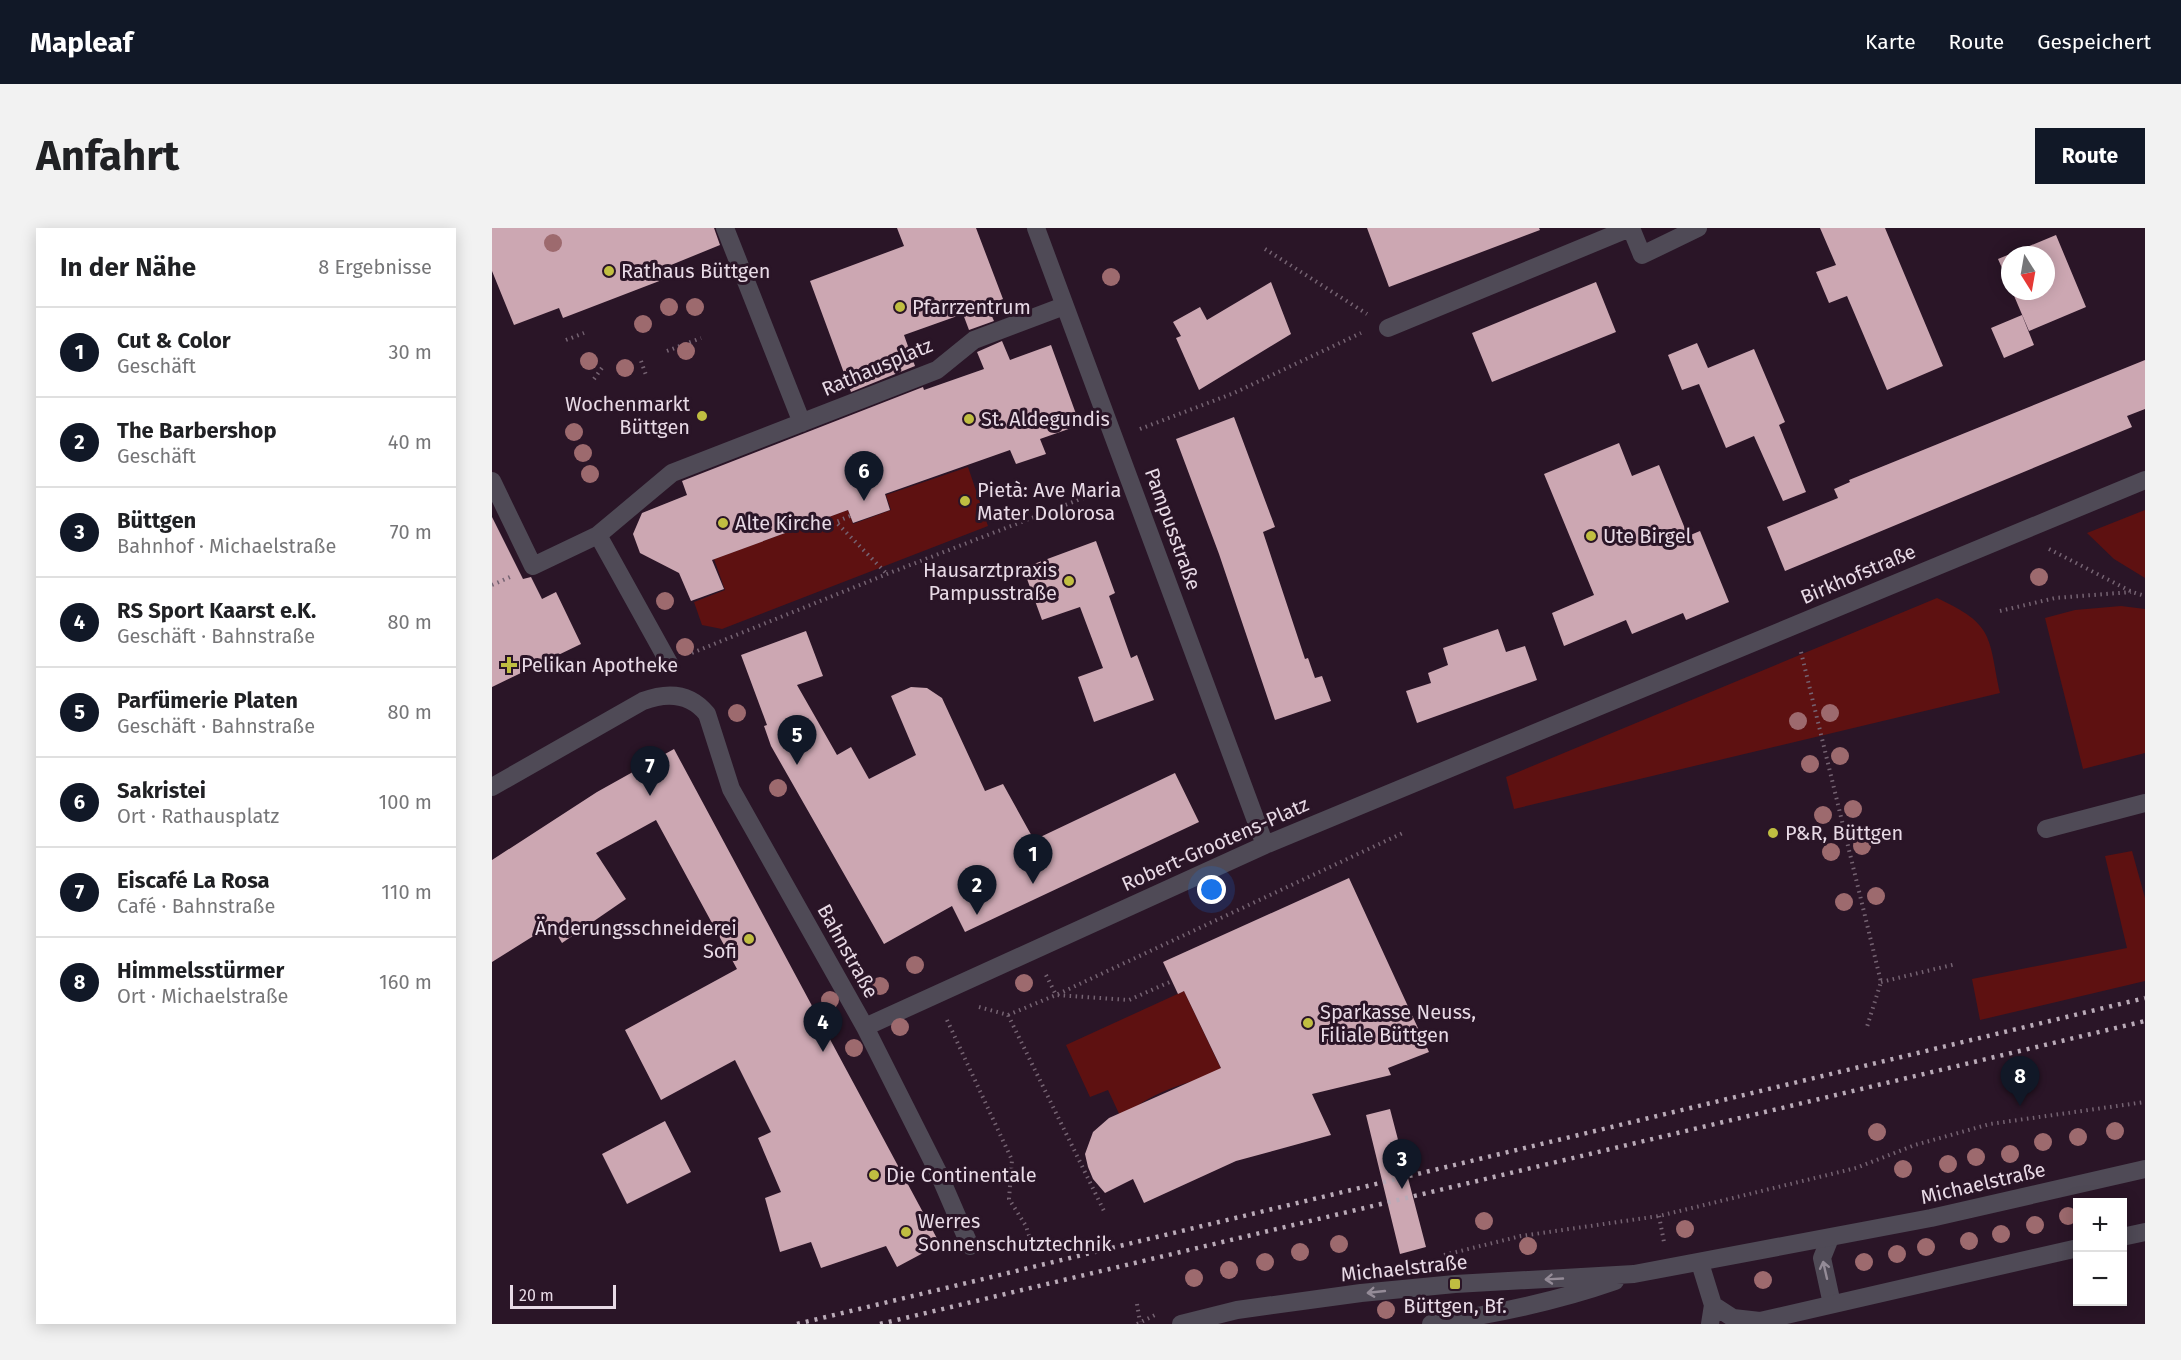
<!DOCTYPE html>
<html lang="de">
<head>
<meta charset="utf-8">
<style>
  :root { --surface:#fff; --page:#f2f2f2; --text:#202124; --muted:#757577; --line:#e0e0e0; --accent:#111827 }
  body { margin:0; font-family:"Fira Sans",sans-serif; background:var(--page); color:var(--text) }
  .controls { position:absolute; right:18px; bottom:18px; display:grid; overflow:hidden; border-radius:0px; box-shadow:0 3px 15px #0003 }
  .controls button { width:54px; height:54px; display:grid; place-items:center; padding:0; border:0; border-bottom:2px solid var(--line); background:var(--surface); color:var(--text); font:30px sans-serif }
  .compass { position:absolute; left:1509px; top:18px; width:54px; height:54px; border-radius:50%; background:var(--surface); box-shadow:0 3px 15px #0003; rotate:169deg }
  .scale { position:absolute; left:18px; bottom:15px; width:106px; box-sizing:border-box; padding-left:6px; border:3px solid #e8dae6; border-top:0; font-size:16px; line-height:21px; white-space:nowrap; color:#e8dae6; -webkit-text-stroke:4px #2a1527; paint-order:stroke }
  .you { position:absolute; left:720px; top:662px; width:21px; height:21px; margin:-15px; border:4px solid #fff; border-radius:50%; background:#1a73e8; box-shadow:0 0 0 9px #1a73e833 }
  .badge { display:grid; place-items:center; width:39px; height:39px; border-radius:50%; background:var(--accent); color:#fff; font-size:20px; font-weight:700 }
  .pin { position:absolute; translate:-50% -50px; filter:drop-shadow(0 2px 3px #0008) }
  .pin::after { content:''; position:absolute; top:32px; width:21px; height:18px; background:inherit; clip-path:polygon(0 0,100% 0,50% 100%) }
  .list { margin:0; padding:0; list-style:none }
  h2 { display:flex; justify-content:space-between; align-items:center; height:78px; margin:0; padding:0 24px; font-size:26px }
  h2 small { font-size:20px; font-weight:400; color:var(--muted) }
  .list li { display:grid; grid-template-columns:39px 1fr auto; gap:18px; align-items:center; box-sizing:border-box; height:90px; padding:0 24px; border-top:2px solid var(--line) }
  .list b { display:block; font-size:22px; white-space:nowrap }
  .list p { margin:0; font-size:20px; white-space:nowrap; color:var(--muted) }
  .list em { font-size:20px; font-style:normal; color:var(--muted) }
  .map { position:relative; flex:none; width:1653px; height:1096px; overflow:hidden; border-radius:0px }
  header { display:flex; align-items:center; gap:36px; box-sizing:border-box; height:84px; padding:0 30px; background:var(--accent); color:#fff }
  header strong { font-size:28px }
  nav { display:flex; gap:33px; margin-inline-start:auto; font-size:21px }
  .intro { display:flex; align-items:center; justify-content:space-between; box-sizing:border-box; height:144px; padding:0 36px }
  h1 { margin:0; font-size:42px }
  .button { padding:15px 27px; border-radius:0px; background:var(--accent); color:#fff; font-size:21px; font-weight:700 }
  main { display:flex; gap:36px; padding:0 36px }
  aside { flex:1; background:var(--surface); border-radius:0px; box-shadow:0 3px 15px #0003 }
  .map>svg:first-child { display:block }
  .green { fill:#5e1111 }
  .building { fill:#cca7b2 }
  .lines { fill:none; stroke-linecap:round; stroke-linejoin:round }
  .path { stroke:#756372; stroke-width:4; stroke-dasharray:1.5 4.5; stroke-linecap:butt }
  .lane { stroke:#4f4a56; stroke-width:18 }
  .street { stroke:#4f4a56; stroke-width:18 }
  .rail { stroke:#baabb8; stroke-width:4.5; stroke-dasharray:3 6; stroke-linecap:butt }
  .tree { fill:#9d6a6e }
  .oneway { stroke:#948b97 }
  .poi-dot { fill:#c0be41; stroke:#2a1527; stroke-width:2 }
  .labels { text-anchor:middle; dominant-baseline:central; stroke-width:6; stroke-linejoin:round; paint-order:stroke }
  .poi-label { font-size:20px; fill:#e8dae6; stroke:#2a1527; text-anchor:start }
  .street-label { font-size:20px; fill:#e8dae6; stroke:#2a1527 }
</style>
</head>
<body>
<header>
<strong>Mapleaf</strong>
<nav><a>Karte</a><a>Route</a><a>Gespeichert</a></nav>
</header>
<div class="intro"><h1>Anfahrt</h1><a class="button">Route</a></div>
<main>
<aside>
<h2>In der Nähe<small>8 Ergebnisse</small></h2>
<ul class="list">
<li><span class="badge">1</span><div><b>Cut &amp; Color</b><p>Geschäft</p></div><em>30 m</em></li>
<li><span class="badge">2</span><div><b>The Barbershop</b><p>Geschäft</p></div><em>40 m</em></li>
<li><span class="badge">3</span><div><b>Büttgen</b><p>Bahnhof · Michaelstraße</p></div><em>70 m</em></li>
<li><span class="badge">4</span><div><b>RS Sport Kaarst e.K.</b><p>Geschäft · Bahnstraße</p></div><em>80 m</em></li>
<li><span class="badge">5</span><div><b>Parfümerie Platen</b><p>Geschäft · Bahnstraße</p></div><em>80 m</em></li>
<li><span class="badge">6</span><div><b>Sakristei</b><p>Ort · Rathausplatz</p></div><em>100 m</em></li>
<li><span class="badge">7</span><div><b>Eiscafé La Rosa</b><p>Café · Bahnstraße</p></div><em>110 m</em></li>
<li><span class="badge">8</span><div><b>Himmelsstürmer</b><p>Ort · Michaelstraße</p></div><em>160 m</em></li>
</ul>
</aside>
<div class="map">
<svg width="1653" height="1096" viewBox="0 0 1653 1096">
  <rect width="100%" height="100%" fill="#2a1527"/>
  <!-- green -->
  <path class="green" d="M476,239L496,298L230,401L210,397L202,374L233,362L222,331L356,282L361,296L399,282L394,267Z
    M1653,282V350L1622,331L1595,305Z
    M1445,370C1503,397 1496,408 1508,465L1022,581L1014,549Z
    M1629,378L1653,381V525L1591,541L1553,390L1583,382Z
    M1640,623L1653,670V753L1488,792L1480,751L1635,720L1613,628Z
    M692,763L732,847C701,850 650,867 630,892L616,862L598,869L574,817Z"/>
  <!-- building -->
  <path class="building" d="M0,0H222L228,17L179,37L183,47L71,90L67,80L22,97L0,43Z
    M405,0H484L511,71L495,77L502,93L477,102L471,86L412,107L423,138L359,164L318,53L412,18Z
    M875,0H1047L1048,2L897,59Z
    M1328,0H1393L1451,138L1395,162L1355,68L1337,75L1324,44L1344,37Z
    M1564,7L1594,79L1537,103L1520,63H1554V27H1518V58L1506,31Z
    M779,54L799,106L707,162L684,110L689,108L681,94L708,79L715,92Z
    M1104,54L1124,104L1000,154L980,105Z
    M1530,87L1542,117L1512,130L1499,100Z
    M510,113L518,132L559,117L588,197L548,211L554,226L524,236L518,222L393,266L398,282L361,295L356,282L220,332L232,361L199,373L187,345L148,325L141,306L150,285L195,267L190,253L431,159L432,162L492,141L485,124Z
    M1205,115L1216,140L1262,121L1293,194L1287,197L1314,264L1291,273L1262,208L1234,220L1207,156L1190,162L1176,127Z
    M1653,132V181L1635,188L1640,199L1293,343L1275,299L1346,270L1342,261L1358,254L1357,252Z
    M742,189L783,299L771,304L813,431L816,430L823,450L830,448L839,473L783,492L727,326L684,211Z
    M1127,215L1140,248L1167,237L1196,308L1208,303L1237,374L1194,392L1191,385L1140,406L1134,392L1072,418L1060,385L1102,367L1052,246Z
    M0,289L31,351L39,349L50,371L64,364L89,416L0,459Z
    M604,313L623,365L617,368L639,430L645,427L662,472L602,494L586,449L611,440L588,379L550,392L531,340Z
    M1006,401L1014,424L1033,418L1045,452L925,495L914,463L939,455L936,445L956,437L951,420Z
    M314,403L331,448L305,457L345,527L359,519L377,551L424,527L399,468L419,459L435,460L450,470L493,563L511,556L542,612L683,545L707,594L473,704L460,678L392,716L279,518L272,498L275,497L249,427Z
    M182,521L448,1016L405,1039L394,1018L329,1040L319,1014L288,1024L273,970L289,964L266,910L279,904L243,832L169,872L133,802L245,741L164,592L104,625L134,671L70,715L59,697L0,734V632L105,564Z
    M857,650L937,824L896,840L899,847L820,866L839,907L744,933L652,975L641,951L613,965L601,951L596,939L593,926L601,904L617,890L729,840L692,763L686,766L671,734Z
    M898,881L934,1019L908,1026L874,887Z
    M173,893L199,944L135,976L110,926Z"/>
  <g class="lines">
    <!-- path -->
    <path class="path" d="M773,21L875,86
      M74,112L92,105
      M175,123L209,110
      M149,133L154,147
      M102,151L112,137
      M648,201L742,165L869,105
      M358,288L344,294L395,346
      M1557,321L1640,364L1653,368
      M0,357L18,349
      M1508,383L1563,370L1639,364
      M1309,424L1389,754L1374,802
      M200,425L395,346L612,262
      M554,747L564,767L637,772L680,753
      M1389,754L1464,736
      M487,779L516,787L613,985
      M516,787L564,767L913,604
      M455,792L520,932L517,971L534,998L539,1014
      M1167,988L1172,1014
      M952,1027L1029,1008L1167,988L1364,940L1423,917L1498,896L1653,874
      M645,1076L648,1094
      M645,1096L663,1087"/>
    <!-- lane -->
    <path class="lane" d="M1554,601L1653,575
      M1338,1010L1330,1030L1340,1076"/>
    <!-- street -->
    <path class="street" d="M233,0L310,195
      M544,0L773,617
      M1139,0L1150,27L1206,0
      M896,100L1138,0
      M0,253L41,338L106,307L180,245L445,142L482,112L572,78
      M106,307L177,435
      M0,559L151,473C175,464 198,465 215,486L239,561L373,799L446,944L478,1018
      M373,799L773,617L1653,252
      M1630,1009L1653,1004
      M1208,1035L1221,1077L1241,1090L1268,1093L1586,1020
      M689,1096L745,1082L869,1065L963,1056L1142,1046L1439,990L1653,941
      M939,1096C1002,1086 1063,1074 1123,1053
      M1218,1096L1221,1077"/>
    <!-- rail -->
    <path class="rail" d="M305,1096L1653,770
      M388,1096L1653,793"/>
  </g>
  <!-- trees -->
  <g class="tree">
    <circle cx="61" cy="15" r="9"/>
    <circle cx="619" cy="49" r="9"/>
    <circle cx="177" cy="79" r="9"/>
    <circle cx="203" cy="79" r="9"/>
    <circle cx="151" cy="96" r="9"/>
    <circle cx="194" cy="123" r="9"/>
    <circle cx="97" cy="133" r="9"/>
    <circle cx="133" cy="140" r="9"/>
    <circle cx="82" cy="204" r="9"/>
    <circle cx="91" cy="225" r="9"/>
    <circle cx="98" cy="246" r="9"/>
    <circle cx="1547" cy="349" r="9"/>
    <circle cx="173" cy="373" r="9"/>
    <circle cx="193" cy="419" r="9"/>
    <circle cx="245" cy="485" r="9"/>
    <circle cx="1338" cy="485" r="9"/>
    <circle cx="1306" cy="493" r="9"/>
    <circle cx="1348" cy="528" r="9"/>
    <circle cx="1318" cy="536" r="9"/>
    <circle cx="286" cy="560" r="9"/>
    <circle cx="1361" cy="581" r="9"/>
    <circle cx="1331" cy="587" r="9"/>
    <circle cx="1370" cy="618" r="9"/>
    <circle cx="1339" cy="624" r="9"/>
    <circle cx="1384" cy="668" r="9"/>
    <circle cx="1352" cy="674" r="9"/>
    <circle cx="423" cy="737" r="9"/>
    <circle cx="532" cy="755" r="9"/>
    <circle cx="388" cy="758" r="9"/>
    <circle cx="338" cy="772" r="9"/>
    <circle cx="408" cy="799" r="9"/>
    <circle cx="362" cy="820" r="9"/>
    <circle cx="1623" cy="903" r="9"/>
    <circle cx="1385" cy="904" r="9"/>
    <circle cx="1586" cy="909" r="9"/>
    <circle cx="1551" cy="914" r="9"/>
    <circle cx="1518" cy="926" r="9"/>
    <circle cx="1484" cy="929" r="9"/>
    <circle cx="1456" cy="936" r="9"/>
    <circle cx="1411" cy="941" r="9"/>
    <circle cx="1576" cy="988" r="9"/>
    <circle cx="992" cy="993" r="9"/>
    <circle cx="1543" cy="997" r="9"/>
    <circle cx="1193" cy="1001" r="9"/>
    <circle cx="1509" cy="1006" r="9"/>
    <circle cx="1477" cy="1013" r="9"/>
    <circle cx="847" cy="1016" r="9"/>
    <circle cx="1036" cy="1018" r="9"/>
    <circle cx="1434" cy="1019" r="9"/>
    <circle cx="808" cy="1024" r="9"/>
    <circle cx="1405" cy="1026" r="9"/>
    <circle cx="773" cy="1034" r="9"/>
    <circle cx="1372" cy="1034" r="9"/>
    <circle cx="737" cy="1042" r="9"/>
    <circle cx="702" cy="1050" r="9"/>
    <circle cx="1271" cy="1052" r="9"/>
    <circle cx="894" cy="1082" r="9"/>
  </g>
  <!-- one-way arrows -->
  <defs><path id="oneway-shaft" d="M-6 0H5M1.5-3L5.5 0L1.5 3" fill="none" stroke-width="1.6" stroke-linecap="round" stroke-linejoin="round" transform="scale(1.5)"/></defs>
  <g class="oneway">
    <use href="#oneway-shaft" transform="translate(1333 1042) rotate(-103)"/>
    <use href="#oneway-shaft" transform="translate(1062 1051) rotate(177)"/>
    <use href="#oneway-shaft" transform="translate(884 1064) rotate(174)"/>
  </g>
  <!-- markers -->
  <g class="poi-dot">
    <circle cx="117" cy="43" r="6"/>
    <circle cx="408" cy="79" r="6"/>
    <circle cx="210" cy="188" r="6"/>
    <circle cx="477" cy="191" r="6"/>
    <circle cx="473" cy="273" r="6"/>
    <circle cx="231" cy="295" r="6"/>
    <circle cx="1099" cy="308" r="6"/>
    <circle cx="577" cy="353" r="6"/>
    <path d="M14 428h6v6h6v6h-6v6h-6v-6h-6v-6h6z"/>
    <circle cx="1281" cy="605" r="6"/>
    <circle cx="257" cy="711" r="6"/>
    <circle cx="816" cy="795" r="6"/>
    <circle cx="382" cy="947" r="6"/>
    <circle cx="414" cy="1004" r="6"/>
    <rect x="957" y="1050" width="12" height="12" rx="3"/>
  </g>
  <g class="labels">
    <!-- poi labels -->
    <g class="poi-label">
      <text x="129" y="43">Rathaus Büttgen</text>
      <text x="420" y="79">Pfarrzentrum</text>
      <text x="198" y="176" text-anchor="end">Wochenmarkt<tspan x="198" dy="23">Büttgen</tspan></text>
      <text x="489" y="191">St. Aldegundis</text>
      <text x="485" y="262">Pietà: Ave Maria<tspan x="485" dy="23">Mater Dolorosa</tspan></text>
      <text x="243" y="295">Alte Kirche</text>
      <text x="1111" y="308">Ute Birgel</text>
      <text x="565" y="342" text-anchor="end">Hausarztpraxis<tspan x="565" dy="23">Pampusstraße</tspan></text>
      <text x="29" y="437">Pelikan Apotheke</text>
      <text x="1293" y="605">P&amp;R, Büttgen</text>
      <text x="245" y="700" text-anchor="end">Änderungsschneiderei<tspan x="245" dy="23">Sofi</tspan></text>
      <text x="828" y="784">Sparkasse Neuss,<tspan x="828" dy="23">Filiale Büttgen</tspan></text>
      <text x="394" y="947">Die Continentale</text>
      <text x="426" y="993">Werres<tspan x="426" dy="23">Sonnenschutztechnik</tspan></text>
      <text x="963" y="1078" text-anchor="middle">Büttgen, Bf.</text>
    </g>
    <!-- street labels -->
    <g class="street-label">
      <text transform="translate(385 139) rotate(-23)">Rathausplatz</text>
      <text transform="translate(681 301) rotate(70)">Pampusstraße</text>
      <text transform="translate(1366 346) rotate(-23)">Birkhofstraße</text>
      <text transform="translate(723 616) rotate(-24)">Robert-Grootens-Platz</text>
      <text transform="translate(356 723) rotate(61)">Bahnstraße</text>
      <text transform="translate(1491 955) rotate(-13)">Michaelstraße</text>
      <text transform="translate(912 1040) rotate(-6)">Michaelstraße</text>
    </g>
  </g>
</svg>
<div class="controls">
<button>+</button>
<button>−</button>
</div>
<svg class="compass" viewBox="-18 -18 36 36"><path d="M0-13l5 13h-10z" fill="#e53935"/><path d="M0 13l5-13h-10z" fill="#757577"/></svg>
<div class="scale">20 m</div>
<div class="you"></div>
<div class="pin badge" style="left:541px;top:656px">1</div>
<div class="pin badge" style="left:485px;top:687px">2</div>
<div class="pin badge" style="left:910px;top:961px">3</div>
<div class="pin badge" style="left:331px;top:824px">4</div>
<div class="pin badge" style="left:305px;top:537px">5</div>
<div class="pin badge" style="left:372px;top:273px">6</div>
<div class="pin badge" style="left:158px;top:568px">7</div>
<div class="pin badge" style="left:1528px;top:878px">8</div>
</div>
</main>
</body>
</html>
